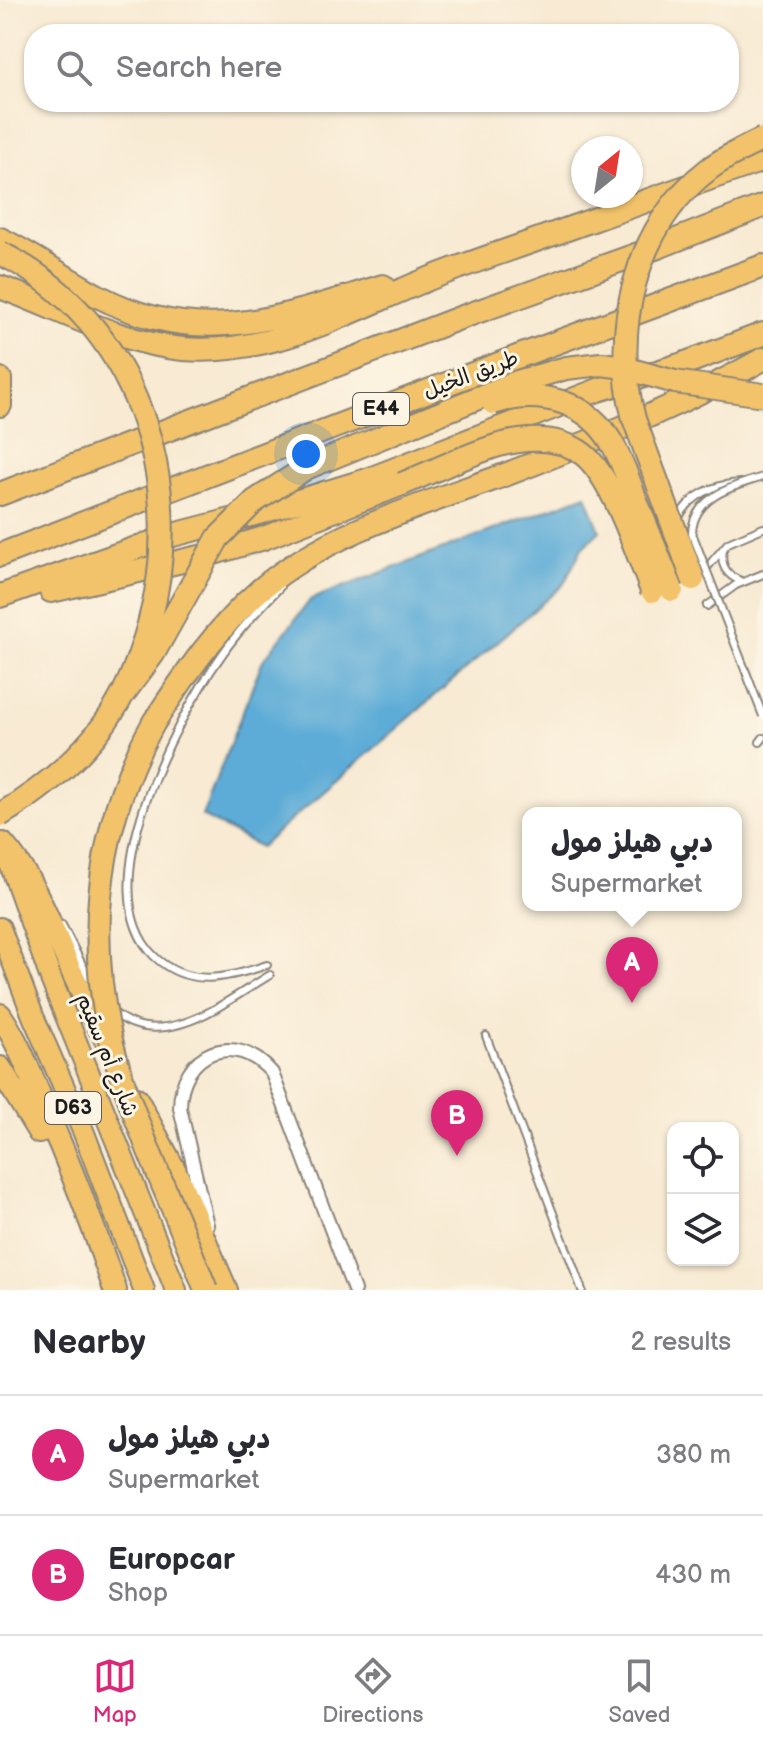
<!DOCTYPE html>
<html lang="en">
<head>
<meta charset="utf-8">
<style>
  :root { --surface:#fff; --page:#f7f7f7; --text:#2b2b33; --muted:#7c7c81; --line:#e1e1e2; --accent:#db2777 }
  body { margin:0; font-family:"Balsamiq Sans","Playpen Sans Arabic",sans-serif; background:var(--page); color:var(--text) }
  .controls { position:absolute; right:24px; bottom:24px; display:grid; overflow:hidden; border-radius:16px; box-shadow:0 2px 6px #0004 }
  .controls button { width:72px; height:72px; display:grid; place-items:center; padding:0; border:0; border-bottom:2px solid var(--line); background:var(--surface); color:var(--text); font:40px sans-serif }
  .compass { position:absolute; left:571px; top:136px; width:72px; height:72px; border-radius:50%; background:var(--surface); box-shadow:0 2px 6px #0004; rotate:30deg }
  .you { position:absolute; left:306px; top:454px; width:28px; height:28px; margin:-20px; border:6px solid #fff; border-radius:50%; background:#1a73e8; box-shadow:0 0 0 12px #1a73e833 }
  .badge { display:grid; place-items:center; width:52px; height:52px; border-radius:50%; background:var(--accent); color:#fff; font-size:26px; font-weight:700 }
  .pin { position:absolute; translate:-50% -66px; filter:drop-shadow(0 2px 4px #0008) }
  .pin::after { content:''; position:absolute; top:42px; width:28px; height:24px; background:inherit; clip-path:polygon(0 0,100% 0,50% 100%) }
  .popup { position:absolute; left:522px; top:807px; width:220px; height:104px; box-sizing:border-box; display:grid; place-content:center; border-radius:16px; background:var(--surface); filter:drop-shadow(0 2px 6px #0005); font-size:26px; white-space:nowrap; color:var(--muted) }
  .popup b { font-size:30px; color:var(--text) }
  .popup::after { content:''; position:absolute; left:50%; top:100%; margin-left:-16px; border:16px solid transparent; border-top-color:var(--surface) }
  .list { margin:0; padding:0; list-style:none }
  h2 { display:flex; justify-content:space-between; align-items:center; height:104px; margin:0; padding:0 32px; font-size:34px }
  h2 small { font-size:26px; font-weight:400; color:var(--muted) }
  .list li { display:grid; grid-template-columns:52px 1fr auto; gap:24px; align-items:center; box-sizing:border-box; height:120px; padding:0 32px; border-top:2px solid var(--line) }
  .list b { display:block; font-size:30px; white-space:nowrap }
  .list p { margin:0; font-size:26px; white-space:nowrap; color:var(--muted) }
  .list em { font-size:26px; font-style:normal; color:var(--muted) }
  .icon { flex:none; width:44px; height:44px; fill:none; stroke:currentColor; stroke-width:2; stroke-linecap:round; stroke-linejoin:round }
  .map { position:relative; flex:none; width:763px; height:1290px; overflow:hidden }
  .search { position:absolute; background:var(--surface); box-shadow:0 2px 6px #0004; left:24px; right:24px; top:24px; height:88px; display:flex; align-items:center; gap:20px; box-sizing:border-box; padding:0 28px; border-radius:32px; color:var(--muted); font-size:30px }
  .sheet { height:344px; background:var(--surface) }
  nav { display:flex; justify-content:space-around; align-items:center; box-sizing:border-box; height:112px; border-top:2px solid var(--line); background:var(--surface); font-size:22px; color:var(--muted) }
  nav a { display:grid; justify-items:center; gap:4px }
  nav .on { color:var(--accent) }
  .map>svg:first-child { display:block }
  .water { fill:#5dacd7; stroke:#3c647a; stroke-width:2 }
  .lines { fill:none; stroke-linecap:round; stroke-linejoin:round }
  .service-casing { stroke:#8a8378; stroke-width:10 }
  .minor-casing { stroke:#8a8378; stroke-width:16 }
  .primary-casing { stroke:#8a8378; stroke-width:24 }
  .motorway-casing { stroke:#8a8378; stroke-width:26 }
  .service { stroke:#fff; stroke-width:6 }
  .minor { stroke:#fff; stroke-width:12 }
  .primary { stroke:#f2c36a; stroke-width:20 }
  .motorway { stroke:#f2c36a; stroke-width:22 }
  .service-bridge-casing { stroke:#8a8378; stroke-width:10; stroke-linecap:butt }
  .motorway-bridge-casing { stroke:#8a8378; stroke-width:26; stroke-linecap:butt }
  .service-bridge { stroke:#fff; stroke-width:6 }
  .motorway-bridge { stroke:#f2c36a; stroke-width:22 }
  .labels { text-anchor:middle; dominant-baseline:central; stroke-width:6; stroke-linejoin:round; paint-order:stroke }
  .shield { fill:#fcf5e5; stroke:#5f5d58; stroke-width:2 }
  .shield-label { font-size:20px; font-weight:bold; fill:#1c1c1c }
  .street-label { font-size:22px; fill:#1c1c1c; stroke:#fcf5e5 }
</style>
</head>
<body>
<div class="map">
<svg width="763" height="1290" viewBox="0 0 763 1290">
  <rect width="100%" height="100%" fill="#fcf5e5"/>
  <filter id="ink" filterUnits="userSpaceOnUse"><feTurbulence type="fractalNoise" baseFrequency=".0125" numOctaves="2"/><feDisplacementMap in="SourceGraphic" scale="16" xChannelSelector="R" yChannelSelector="G"/><feConvolveMatrix kernelMatrix="1 2 1 2 8 2 1 2 1" color-interpolation-filters="sRGB"/></filter>
  <filter id="wash" filterUnits="userSpaceOnUse"><feTurbulence type="fractalNoise" baseFrequency=".006" numOctaves="4" result="noise"/><feDisplacementMap in="SourceGraphic" scale="32" xChannelSelector="R" yChannelSelector="G"/><feGaussianBlur stdDeviation="1.8" result="paint"/><feColorMatrix in="noise" values="0 0 0 0 0 0 0 0 0 0 0 0 0 0 0 0 0 1.4 0 .05"/><feComposite in="paint" operator="in"/></filter>
  <g filter="url(#wash)">
    <rect width="100%" height="100%" fill="#f8ead3"/>
    <!-- water -->
    <path class="water" d="M586,495L600,531L582,548L563,585L260,847L202,816L262,662L311,599Z"/>
  </g>
  <g filter="url(#ink)">
    <g class="lines">
      <!-- service casing -->
      <g class="service-casing">
        <path id="service" d="M678,519C690,494 716,484 741,483
          M723,550C720,565 727,576 741,581
          M698,578L728,543L763,528
          M707,606L736,585L763,574
          M760,742L763,738
          M62,925L93,986
          M267,965C228,978 188,989 154,956C86,888 176,719 221,656C238,631 259,609 280,587
          M112,1011C162,1055 224,1002 270,975
          M486,1036L582,1290"/>
      </g>
      <!-- minor casing -->
      <g class="minor-casing">
        <path id="minor" d="M207,1225L180,1108C180,1052 235,1029 272,1073L354,1290"/>
      </g>
      <!-- primary casing -->
      <g class="primary-casing">
        <path id="primary" d="M3,843C36,880 50,923 70,968C81,994 95,1020 108,1046
          M8,858L51,979L176,1290
          M0,928L33,1016L84,1133L144,1290
          M137,1098L176,1171L227,1290"/>
      </g>
      <!-- motorway casing -->
      <g class="motorway-casing">
        <path id="motorway" d="M0,239C35,256 66,279 100,297C202,350 284,316 383,286
          M0,287C60,309 119,343 183,349C272,356 347,312 426,280C465,264 506,251 545,237C618,211 690,185 763,160
          M0,379V405
          M0,494L457,319L658,247L763,206
          M0,555L517,357L763,266
          M51,591L204,556L264,538L402,484
          M0,596L173,535L262,512L367,480L598,390L683,364L763,334
          M154,722C185,675 217,627 260,590C328,532 420,506 502,476C588,443 682,405 763,359
          M0,1015C19,1043 30,1074 43,1104C70,1165 94,1227 115,1290
          M0,1068L39,1132"/>
      </g>
      <!-- service -->
      <use href="#service" class="service"/>
      <!-- minor -->
      <use href="#minor" class="minor"/>
      <!-- primary -->
      <use href="#primary" class="primary"/>
      <!-- motorway -->
      <use href="#motorway" class="motorway"/>
      <!-- service-bridge casing -->
      <g class="service-bridge-casing">
        <path id="service-bridge" d="M763,477C733,486 693,497 692,533L763,716"/>
      </g>
      <!-- motorway-bridge casing -->
      <g class="motorway-bridge-casing">
        <path id="motorway-bridge" d="M0,253C137,320 188,484 149,624C141,653 131,682 115,708C87,753 45,788 0,815
          M493,403C540,388 590,401 614,447C623,463 629,481 635,498C647,529 660,560 672,590
          M402,484C434,471 466,455 499,445C526,438 559,436 583,454C612,476 638,555 652,591
          M693,579L634,419C611,331 634,226 709,169C726,156 745,148 763,139
          M124,693L153,654L218,538L255,501L306,468L517,382L566,368L601,364L617,366L675,382L763,395
          M154,722C94,829 83,952 119,1069C143,1144 178,1217 206,1290"/>
      </g>
      <!-- service-bridge -->
      <use href="#service-bridge" class="service-bridge"/>
      <!-- motorway-bridge -->
      <use href="#motorway-bridge" class="motorway-bridge"/>
    </g>
  </g>
  <g class="labels">
    <!-- shield labels -->
    <g class="shield">
      <rect x="353" y="393" width="56" height="32" rx="6"/>
      <rect x="45" y="1092" width="56" height="32" rx="6"/>
    </g>
    <g class="shield-label">
      <text x="381" y="409">E44</text>
      <text x="73" y="1108">D63</text>
    </g>
    <!-- street labels -->
    <g class="street-label">
      <text transform="translate(471 375) rotate(-21)">طريق الخيل</text>
      <text transform="translate(107 1055) rotate(68)">شارع أم سقيم</text>
    </g>
  </g>
</svg>
<div class="controls">
<button><svg class="icon" aria-label="locate" viewBox="0 0 24 24"><circle cx="12" cy="12" r="6"/><path d="M12 2v4M12 18v4M2 12h4M18 12h4"/></svg></button>
<button><svg class="icon" aria-label="layers" viewBox="0 0 24 24"><path d="M12 4l9 5-9 5-9-5zM3 14l9 5 9-5"/></svg></button>
</div>
<svg class="compass" viewBox="-18 -18 36 36"><path d="M0-13l5 13h-10z" fill="#e53935"/><path d="M0 13l5-13h-10z" fill="#7c7c81"/></svg>
<div class="you"></div>
<div class="pin badge" style="left:632px;top:1003px">A</div>
<div class="popup"><b>دبي هيلز مول</b>Supermarket</div>
<div class="pin badge" style="left:457px;top:1156px">B</div>
<div class="search"><svg class="icon" aria-label="search" viewBox="0 0 24 24"><circle cx="10" cy="10" r="6"/><path d="M15 15l6 6"/></svg>Search here</div>
</div>
<section class="sheet">
<h2>Nearby<small>2 results</small></h2>
<ul class="list">
<li><span class="badge">A</span><div><b>دبي هيلز مول</b><p>Supermarket</p></div><em>380 m</em></li>
<li><span class="badge">B</span><div><b>Europcar</b><p>Shop</p></div><em>430 m</em></li>
</ul>
</section>
<nav>
<a class="on"><svg class="icon" aria-label="map" viewBox="0 0 24 24"><path d="M3 6l6-2 6 2 6-2v14l-6 2-6-2-6 2zM9 4v14M15 6v14"/></svg>Map</a>
<a><svg class="icon" aria-label="directions" viewBox="0 0 24 24"><path d="M12 3l9 9-9 9-9-9zM9 14v-3h6M13 9l2 2-2 2"/></svg>Directions</a>
<a><svg class="icon" aria-label="saved" viewBox="0 0 24 24"><path d="M7 4h10v16l-5-4-5 4z"/></svg>Saved</a>
</nav>
</body>
</html>
